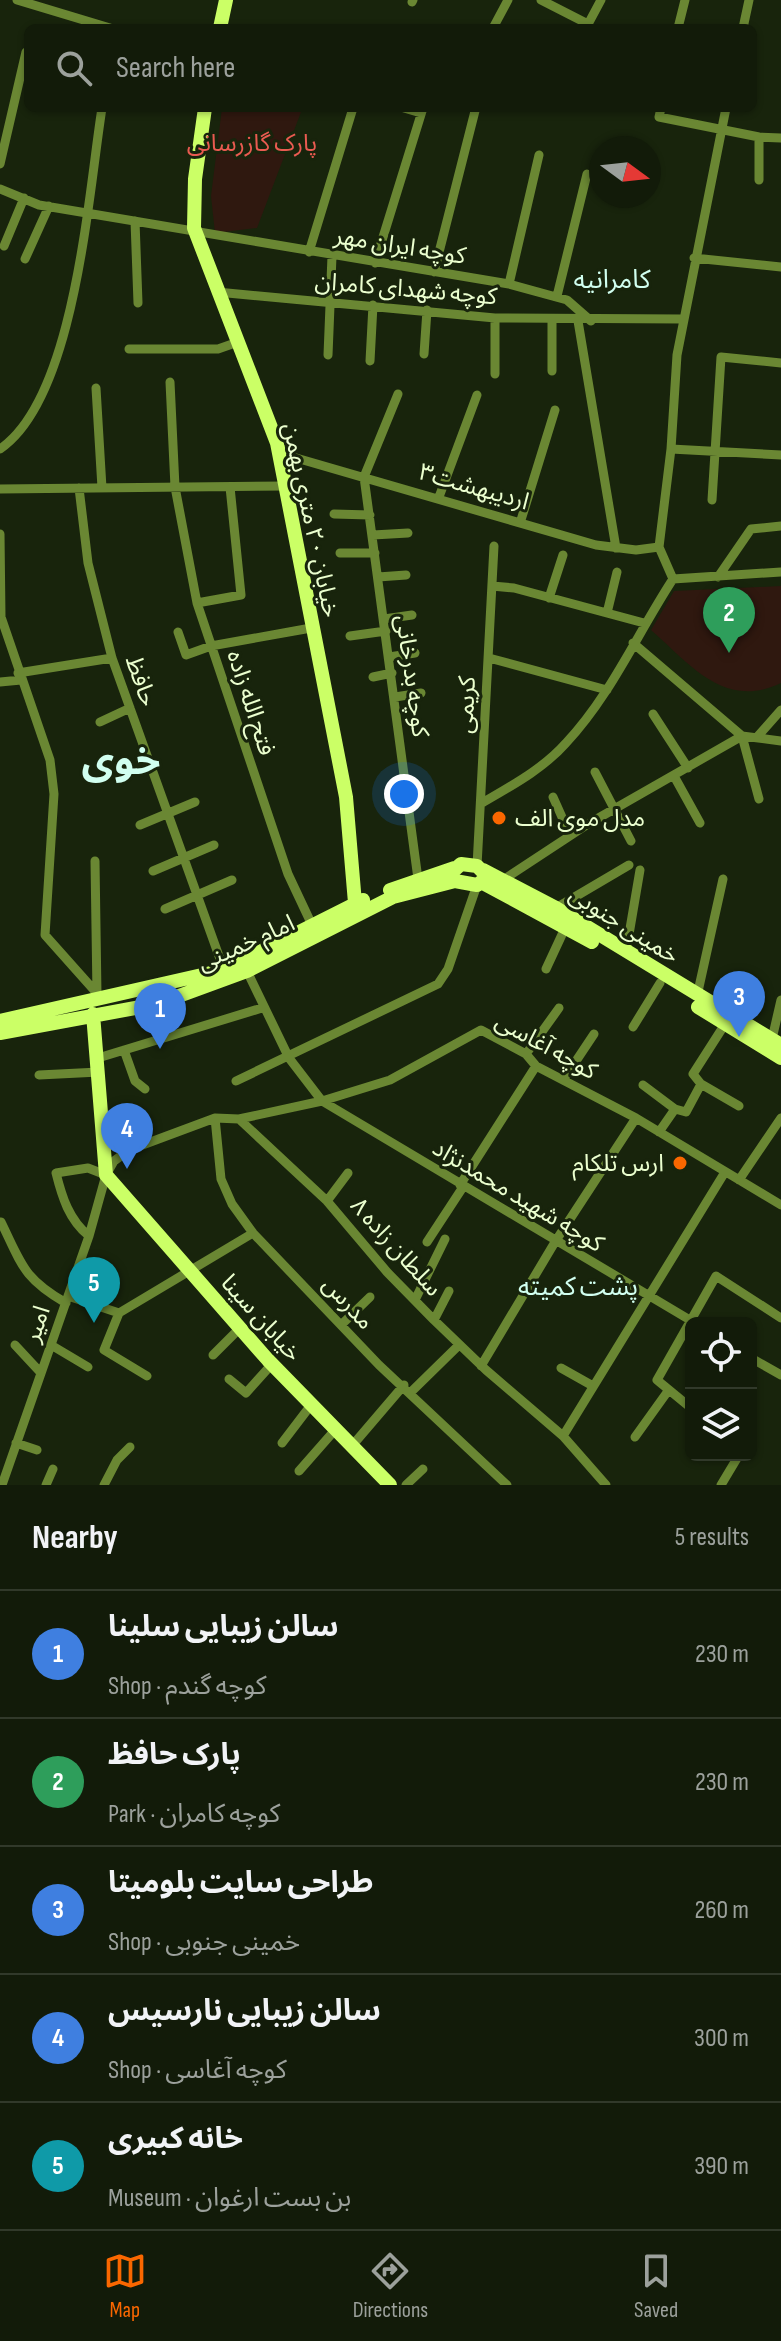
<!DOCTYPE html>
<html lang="en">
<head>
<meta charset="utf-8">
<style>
  :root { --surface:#121b09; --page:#1b2412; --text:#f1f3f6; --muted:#9ca19c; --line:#31392a; --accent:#fa6700 }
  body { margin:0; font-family:"Sofia Sans Condensed","Noto Sans Arabic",sans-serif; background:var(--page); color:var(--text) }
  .controls { position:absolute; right:24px; bottom:24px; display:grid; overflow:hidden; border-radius:12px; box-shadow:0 2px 6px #0004 }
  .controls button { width:72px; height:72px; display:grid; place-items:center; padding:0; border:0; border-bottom:2px solid var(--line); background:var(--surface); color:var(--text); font:40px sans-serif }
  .compass { position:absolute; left:589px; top:136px; width:72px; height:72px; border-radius:50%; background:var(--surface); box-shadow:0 2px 6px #0004; rotate:105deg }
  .you { position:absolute; left:404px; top:794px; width:28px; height:28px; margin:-20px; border:6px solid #fff; border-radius:50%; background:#1a73e8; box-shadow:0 0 0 12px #1a73e833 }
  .badge { display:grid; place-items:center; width:52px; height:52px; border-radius:50%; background:var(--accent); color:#fff; font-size:26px; font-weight:700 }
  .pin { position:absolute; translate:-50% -66px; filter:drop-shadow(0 2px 4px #0008) }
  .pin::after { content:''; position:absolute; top:42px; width:28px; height:24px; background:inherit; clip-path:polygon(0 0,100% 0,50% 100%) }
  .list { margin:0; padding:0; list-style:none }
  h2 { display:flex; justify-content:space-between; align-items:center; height:104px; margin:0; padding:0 32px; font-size:34px }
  h2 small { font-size:26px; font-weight:400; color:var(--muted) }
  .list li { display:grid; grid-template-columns:52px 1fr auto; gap:24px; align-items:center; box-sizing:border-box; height:128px; padding:0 32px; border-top:2px solid var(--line) }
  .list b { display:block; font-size:30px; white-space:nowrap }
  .list p { margin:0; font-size:26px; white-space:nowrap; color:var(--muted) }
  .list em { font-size:26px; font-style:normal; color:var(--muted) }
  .icon { flex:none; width:44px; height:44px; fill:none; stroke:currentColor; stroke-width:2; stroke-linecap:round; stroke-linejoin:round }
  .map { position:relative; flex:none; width:781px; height:1485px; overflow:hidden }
  .search { position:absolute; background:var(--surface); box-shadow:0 2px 6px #0004; left:24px; right:24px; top:24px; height:88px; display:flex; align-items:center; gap:20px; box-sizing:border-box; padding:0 28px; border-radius:12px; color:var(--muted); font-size:30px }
  .sheet { height:744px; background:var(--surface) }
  nav { display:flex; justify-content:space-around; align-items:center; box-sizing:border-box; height:112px; border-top:2px solid var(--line); background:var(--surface); font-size:22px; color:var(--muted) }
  nav a { display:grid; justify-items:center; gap:4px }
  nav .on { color:var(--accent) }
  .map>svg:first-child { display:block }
  .green { fill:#2f180f }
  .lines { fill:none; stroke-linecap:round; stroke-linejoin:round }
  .street { stroke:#6a8733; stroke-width:9 }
  .secondary { stroke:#cbff66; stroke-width:14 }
  .poi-dot { fill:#fa6700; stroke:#18240c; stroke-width:3 }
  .labels { text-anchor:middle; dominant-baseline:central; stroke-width:6; stroke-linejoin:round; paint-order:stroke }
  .park-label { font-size:24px; fill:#e95b51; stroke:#18240c }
  .street-label { font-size:24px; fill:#ebffcf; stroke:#18240c }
  .poi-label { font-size:24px; fill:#ebffcf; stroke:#18240c; text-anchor:start }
  .neighbourhood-label { font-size:26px; fill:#d1fff0; stroke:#18240c }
  .town-label { font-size:40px; font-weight:bold; fill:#d1fff0; stroke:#18240c }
</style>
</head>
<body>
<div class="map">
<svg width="781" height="1485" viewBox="0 0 781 1485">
  <rect width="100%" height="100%" fill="#18240c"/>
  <!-- green -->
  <path class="green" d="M222,108H291L301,112L257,228L215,233L211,196Z
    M781,586V683C724,710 691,665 651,630L674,591Z"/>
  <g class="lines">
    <!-- street -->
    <path class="street" d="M17,0L110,28
      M541,0L588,24
      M412,2L413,0
      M493,28L508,0
      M586,28L601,0
      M678,28L685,0
      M743,28L749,0
      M404,108L421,113
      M661,108L659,117L759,137L781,138
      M0,164L26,52
      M759,180V137
      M0,189L39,205L509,284L567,300L591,321
      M135,221L138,303
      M4,246L24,198
      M309,252L353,108
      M694,258L781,267
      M25,259L49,206
      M375,263L423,108
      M434,272L475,111
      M509,284L539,155
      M217,292L495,318L682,319
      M557,296L587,174
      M495,318V374
      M578,321L616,548
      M129,349H218L238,342
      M424,354L427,310
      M328,355L332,256
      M370,361L373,305
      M552,371V320
      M170,382L175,487L197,603L288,874L312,925
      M96,388L102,488
      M398,394L364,477L418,879
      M0,449C75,398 88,196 102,108
      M671,449L781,455
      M279,453L596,545L636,550L659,547
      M79,488L88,563L112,658L224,970
      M0,489L286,486
      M439,497L477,395
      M712,500L721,357L781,363
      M334,514L370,515
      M521,520L555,410
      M0,534L1,617L50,760L54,794L45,935L102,999
      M373,535L408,533
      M340,553H375
      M378,577L406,575
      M718,577L751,529L781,526
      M673,579L659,547L671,449L677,355L726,108
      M673,579L781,572
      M492,586L514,588L644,623
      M549,598L563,555
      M197,603L241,595L230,487
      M607,613L617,572
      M384,619L412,615
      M178,632L186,655L211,646L311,628
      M350,636L386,631
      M633,643L742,736
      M389,657L415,653
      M489,658L607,690
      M18,673L112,658
      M373,677L392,673
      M0,682L21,680
      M395,697L421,693
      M653,714L688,768
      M100,722L130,708
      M742,736L759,799
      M758,736L781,710
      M595,772L631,841
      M674,776L700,823
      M553,797L570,835
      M482,803C511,786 543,769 566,743C611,695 637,634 673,579
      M140,825L195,802
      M95,861L97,995
      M477,866L494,546
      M153,871L214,845
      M503,880L588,824L742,736L781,741
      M556,908L629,865
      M165,909L232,880
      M626,952L640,870
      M546,969L566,926
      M247,971L289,1058L322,1101L695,1323
      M697,996L723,879
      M633,1027L660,983
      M772,1039L781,1000
      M124,1050L135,1081L145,1089
      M526,1054L559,1008
      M98,1058L262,1008
      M39,1075L99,1072
      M564,1079L594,1034
      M236,1081L438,984L448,969L477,885
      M701,1084L739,1106
      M643,1085L675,1109
      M215,1118L221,1179L232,1204L253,1233L379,1365L507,1485
      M239,1119L327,1201L387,1272L434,1320L486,1370L563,1436L606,1485
      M659,1132L675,1109L686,1112L701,1084L693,1074L725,1024
      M739,1180L781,1118
      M460,1185L536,1066
      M327,1201L348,1173
      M1,1222C22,1265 23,1278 66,1303
      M89,1236C69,1220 62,1197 56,1173L88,1168L106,1175
      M427,1242L463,1187
      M68,1296L119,1313
      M415,1300L445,1239
      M119,1313L253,1233
      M119,1313L104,1350L147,1376
      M434,1320L449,1291
      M341,1325L370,1297
      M15,1345L41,1373
      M51,1345L88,1367
      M213,1355L240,1328
      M751,1358L781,1375
      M481,1366L555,1242L636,1118
      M561,1368L593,1386
      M229,1379L246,1393L272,1364
      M410,1393L459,1345
      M691,1408L657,1380L716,1276L781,1318
      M563,1436L725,1172
      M635,1437L668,1391
      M16,1443L37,1450
      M282,1443L311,1405
      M351,1447L404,1385
      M299,1471L335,1430
      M2,1485L89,1236L106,1175L114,1161L129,1150L215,1118L239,1119L322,1101L390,1080L481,1030L526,1054L536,1066L636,1118L781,1205
      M46,1485L53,1469
      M104,1485L117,1460L130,1447
      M406,1485L423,1469
      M721,1485L739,1455"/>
    <!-- secondary -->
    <path class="secondary" d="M220,28L226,0
      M205,108L195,179L194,228L277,443L346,797L355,903
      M461,864L477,866L488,877L477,885L455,881L451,873Z
      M483,870L556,908L781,1045
      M483,883L592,942
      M390,890L454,868
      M698,1007L781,1058
      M93,1014L106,1175L268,1360L390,1485
      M0,1021L224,970L363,900
      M0,1033L157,1004L247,971L393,897L455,881"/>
  </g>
  <!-- markers -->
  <g class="poi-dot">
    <circle cx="499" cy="818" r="8"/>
    <circle cx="680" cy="1163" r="8"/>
  </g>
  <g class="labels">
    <!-- park labels -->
    <g class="park-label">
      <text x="252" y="143">پارک گازرسانی</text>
    </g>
    <!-- street labels -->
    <g class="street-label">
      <text transform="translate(400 246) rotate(9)">کوچه ایران مهر</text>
      <text transform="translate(406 289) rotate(5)">کوچه شهدای کامران</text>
      <text transform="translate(474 487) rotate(16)">اردیبهشت۳</text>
      <text transform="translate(311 520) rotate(78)">خیابان ۲۰ متری بهمن</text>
      <text transform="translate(412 676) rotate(82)">کوچه بدرخانی</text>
      <text transform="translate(141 681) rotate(71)">حافظ</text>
      <text transform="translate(251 703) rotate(72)">فتح الله زاده</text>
      <text transform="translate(466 705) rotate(-87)">کریمی</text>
      <text transform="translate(624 925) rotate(32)">خمینی جنوبی</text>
      <text transform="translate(246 943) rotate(-24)">امام خمینی</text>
      <text transform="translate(546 1046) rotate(29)">کوچه آغاسی</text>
      <text transform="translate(518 1196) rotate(31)">کوچه شهید محمدنژاد</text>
      <text transform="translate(396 1247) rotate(48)">سلطان زاده ۸</text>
      <text transform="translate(348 1303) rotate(47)">مدرس</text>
      <text transform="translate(261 1318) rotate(48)">خیابان سینا</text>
      <text transform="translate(37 1324) rotate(-71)">امیر</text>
    </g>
    <!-- poi labels -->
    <g class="poi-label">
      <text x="515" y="818">مدل موی الف</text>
      <text x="664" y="1163" text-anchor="end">ارس تلکام</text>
    </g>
    <!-- neighbourhood labels -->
    <g class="neighbourhood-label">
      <text x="612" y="280">کامرانیه</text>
      <text x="578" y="1287">پشت کمیته</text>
    </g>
    <!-- town labels -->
    <g class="town-label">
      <text x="121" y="762">خوی</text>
    </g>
  </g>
</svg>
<div class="controls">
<button><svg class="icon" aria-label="locate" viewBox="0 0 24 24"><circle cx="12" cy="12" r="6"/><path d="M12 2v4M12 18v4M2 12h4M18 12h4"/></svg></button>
<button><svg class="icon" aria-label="layers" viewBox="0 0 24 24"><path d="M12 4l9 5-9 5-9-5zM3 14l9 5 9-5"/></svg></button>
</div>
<svg class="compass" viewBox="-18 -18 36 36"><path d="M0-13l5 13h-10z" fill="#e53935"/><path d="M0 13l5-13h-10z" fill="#9ca19c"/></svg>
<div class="you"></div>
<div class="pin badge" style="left:160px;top:1049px;background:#3f7fe0">1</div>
<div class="pin badge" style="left:729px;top:653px;background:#2e9e5b">2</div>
<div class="pin badge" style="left:739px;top:1037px;background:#3f7fe0">3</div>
<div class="pin badge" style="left:127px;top:1169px;background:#3f7fe0">4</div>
<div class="pin badge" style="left:94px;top:1323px;background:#0f9aa8">5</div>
<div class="search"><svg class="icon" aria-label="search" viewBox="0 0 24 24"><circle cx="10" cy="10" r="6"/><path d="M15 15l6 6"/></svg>Search here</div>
</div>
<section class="sheet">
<h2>Nearby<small>5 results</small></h2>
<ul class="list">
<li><span class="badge" style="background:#3f7fe0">1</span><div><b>سالن زیبایی سلینا</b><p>Shop · کوچه گندم</p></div><em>230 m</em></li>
<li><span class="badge" style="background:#2e9e5b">2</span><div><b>پارک حافظ</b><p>Park · کوچه کامران</p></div><em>230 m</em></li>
<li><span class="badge" style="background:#3f7fe0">3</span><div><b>طراحی سایت بلومیتا</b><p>Shop · خمینی جنوبی</p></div><em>260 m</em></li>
<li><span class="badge" style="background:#3f7fe0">4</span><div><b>سالن زیبایی نارسیس</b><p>Shop · کوچه آغاسی</p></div><em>300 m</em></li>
<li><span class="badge" style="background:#0f9aa8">5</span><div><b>خانه کبیری</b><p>Museum · بن بست ارغوان</p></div><em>390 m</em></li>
</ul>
</section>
<nav>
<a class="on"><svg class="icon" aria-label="map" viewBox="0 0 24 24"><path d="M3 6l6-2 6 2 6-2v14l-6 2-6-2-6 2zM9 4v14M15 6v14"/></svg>Map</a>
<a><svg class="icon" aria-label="directions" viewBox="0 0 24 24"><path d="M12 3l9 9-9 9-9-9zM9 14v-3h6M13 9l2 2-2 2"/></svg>Directions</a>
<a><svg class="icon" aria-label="saved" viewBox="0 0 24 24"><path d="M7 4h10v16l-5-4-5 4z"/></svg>Saved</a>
</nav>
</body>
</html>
